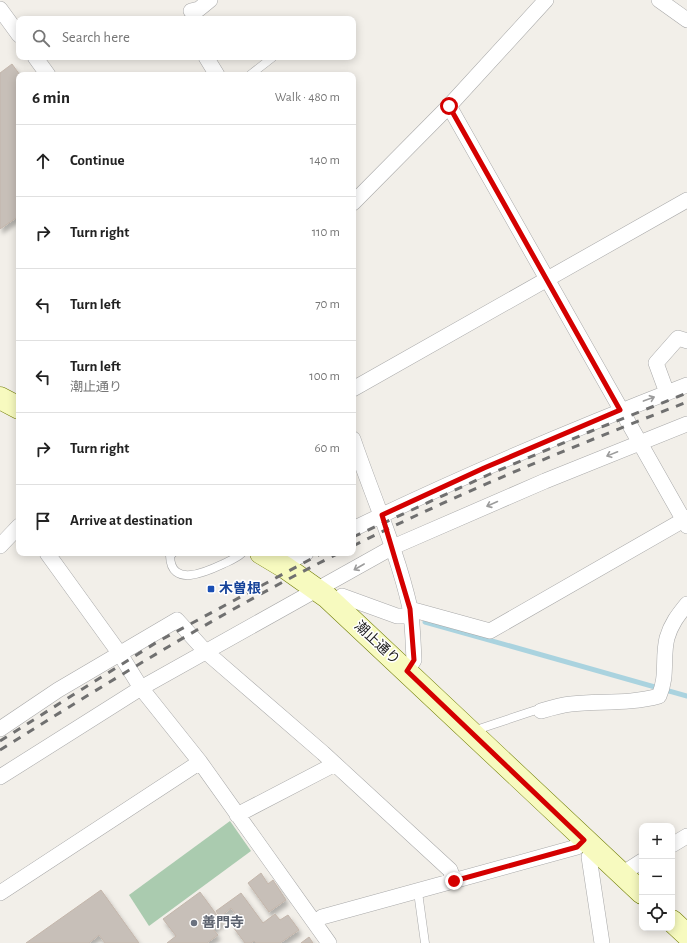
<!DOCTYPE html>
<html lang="en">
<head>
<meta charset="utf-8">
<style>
  :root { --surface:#fff; --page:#f2f2f2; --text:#222; --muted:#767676; --line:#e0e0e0 }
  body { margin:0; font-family:"Alegreya Sans","Noto Sans JP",sans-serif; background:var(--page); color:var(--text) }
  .controls { position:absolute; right:12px; bottom:12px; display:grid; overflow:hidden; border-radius:8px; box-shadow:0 2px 10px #0003 }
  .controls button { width:36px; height:36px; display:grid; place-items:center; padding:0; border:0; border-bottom:1px solid var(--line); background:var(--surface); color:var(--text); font:20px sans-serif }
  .stop { position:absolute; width:12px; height:12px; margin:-9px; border:3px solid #d40000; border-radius:50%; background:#fff }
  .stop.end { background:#d40000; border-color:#fff; box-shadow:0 1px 4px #0008 }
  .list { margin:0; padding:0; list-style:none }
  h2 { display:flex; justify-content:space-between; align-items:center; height:52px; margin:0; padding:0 16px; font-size:17px }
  h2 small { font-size:13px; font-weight:400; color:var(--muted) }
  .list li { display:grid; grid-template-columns:26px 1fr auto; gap:12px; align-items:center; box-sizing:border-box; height:72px; padding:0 16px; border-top:1px solid var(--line) }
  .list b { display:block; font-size:15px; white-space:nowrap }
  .list p { margin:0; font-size:13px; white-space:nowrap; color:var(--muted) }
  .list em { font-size:13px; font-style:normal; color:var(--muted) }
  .icon { flex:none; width:22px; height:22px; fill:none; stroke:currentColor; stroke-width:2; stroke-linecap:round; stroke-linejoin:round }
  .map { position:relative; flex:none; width:687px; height:943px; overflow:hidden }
  .search { position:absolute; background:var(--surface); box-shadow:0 2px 10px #0003; left:16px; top:16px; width:340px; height:44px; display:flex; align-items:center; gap:10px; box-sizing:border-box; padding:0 14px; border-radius:8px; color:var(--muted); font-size:15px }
  .panel { position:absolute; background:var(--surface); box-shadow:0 2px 10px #0003; left:16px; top:72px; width:340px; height:484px; border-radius:8px }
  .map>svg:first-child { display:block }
  .cemetery { fill:#aacbaf }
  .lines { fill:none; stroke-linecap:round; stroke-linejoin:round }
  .stream { stroke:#aad3df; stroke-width:5 }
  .building { fill:#c7bfb8; stroke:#c4b6ab; filter:url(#shadow) }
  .lane-casing { stroke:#a9a9a9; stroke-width:9 }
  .street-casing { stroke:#a9a9a9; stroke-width:16 }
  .secondary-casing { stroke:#707d05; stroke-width:23 }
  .lane { stroke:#fff; stroke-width:8 }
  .street { stroke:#fff; stroke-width:15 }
  .secondary { stroke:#f7fabf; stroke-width:22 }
  .rail { stroke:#707070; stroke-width:3; stroke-dasharray:8 8; stroke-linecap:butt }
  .oneway { stroke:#9c9c9c }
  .route { stroke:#d40000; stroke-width:5 }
  .transit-dot { fill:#1a4fb4; stroke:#fff; stroke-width:1.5 }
  .worship-dot { fill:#6b7280; stroke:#fff; stroke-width:1.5 }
  .labels { text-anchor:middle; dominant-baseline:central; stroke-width:3; stroke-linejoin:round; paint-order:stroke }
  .transit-label { font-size:14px; font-weight:bold; fill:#164399; stroke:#fff; text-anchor:start }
  .street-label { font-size:14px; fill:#222; stroke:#fff }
  .worship-label { font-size:14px; font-weight:bold; fill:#5b616d; stroke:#fff; text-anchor:start }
</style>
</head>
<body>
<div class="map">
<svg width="687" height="943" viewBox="0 0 687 943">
  <defs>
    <filter id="shadow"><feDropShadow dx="2.5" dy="4.5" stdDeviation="2" flood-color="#0004"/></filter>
  </defs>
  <rect width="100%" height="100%" fill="#f2efe9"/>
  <!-- cemetery -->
  <path class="cemetery" d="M230,821L251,851L149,926L129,895Z"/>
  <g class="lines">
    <!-- stream -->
    <path class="stream" d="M425,622L687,696"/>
  </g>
  <!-- building -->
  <path class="building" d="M12,64L20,75L19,216L0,229V73Z
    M261,873L268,884L273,880L286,900L269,912L248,883Z
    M101,890L139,943H105L99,935L89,943H26Z
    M200,892L222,922L213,929L218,935L207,943H167L176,936L163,919Z
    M241,893L263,923L275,914L280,920L288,915L299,930L280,943H256L254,941L251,943H245L233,927L241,921L231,908L220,917L216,911Z
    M309,937L313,943H301Z"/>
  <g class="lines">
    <!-- lane casing -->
    <g class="lane-casing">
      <path id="lane" d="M250,75L273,57
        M173,553L170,556C171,588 206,572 223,564C229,561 237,558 242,553
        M475,733L479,729L539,709L541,711
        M418,892L425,943"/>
    </g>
    <!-- street casing -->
    <g class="street-casing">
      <path id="street" d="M659,0L687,20
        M0,9L19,35
        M191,11L199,9L210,0
        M35,57L48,75
        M206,57L217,75
        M449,106L687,526
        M353,203L449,106L546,0
        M353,389L687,200
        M667,393L656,363L678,338L687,341
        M353,439C372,495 397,550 410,608C413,625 413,643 414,660L407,671
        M353,529C462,476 574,429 687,385
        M0,546L19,526
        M47,553L120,654L141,688L200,762L329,943
        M281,565L306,553
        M342,596L397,616H411
        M410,609L490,631L687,518
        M541,711C551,708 561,705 571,704C600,701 631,704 659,696C668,676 662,658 667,638C671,624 678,615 687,604
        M0,729L58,690L177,620L205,651L323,753L450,870L454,881
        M0,777L141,688L393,547L545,481L687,424
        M237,815L335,764
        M672,845L687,836
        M595,850L589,857L602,943
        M622,876L628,870L642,861
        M0,893L200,762
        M315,922L322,917L577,847L584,840"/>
    </g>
    <!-- secondary casing -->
    <g class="secondary-casing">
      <path id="secondary" d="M0,398L19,408
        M261,553L286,568L327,597L642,893
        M672,921L687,935"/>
    </g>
    <!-- lane -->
    <use href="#lane" class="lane"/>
    <!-- street -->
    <use href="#street" class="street"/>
    <!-- secondary -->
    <use href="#secondary" class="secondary"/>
    <!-- rail -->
    <path class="rail" d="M353,537L490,474L589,432L687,393
      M353,546C461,492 574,446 687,402
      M0,741L157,642L322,553
      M0,750C112,680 221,612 339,553"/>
  </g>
  <!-- one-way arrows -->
  <defs><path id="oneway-shaft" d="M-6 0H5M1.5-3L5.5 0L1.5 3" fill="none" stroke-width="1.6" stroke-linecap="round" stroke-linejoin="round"/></defs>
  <g class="oneway">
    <use href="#oneway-shaft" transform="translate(649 399) rotate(-20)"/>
    <use href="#oneway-shaft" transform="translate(612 454) rotate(158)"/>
    <use href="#oneway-shaft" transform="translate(492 504) rotate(156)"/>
    <use href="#oneway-shaft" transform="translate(359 567) rotate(150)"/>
  </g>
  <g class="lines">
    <!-- route -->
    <path class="route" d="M449,106L620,410L484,468L382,515L410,609L414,660L407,671L584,840L577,847L454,881"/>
  </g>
  <!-- markers -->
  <rect class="transit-dot" x="207" y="585" width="8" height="8" rx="2"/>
  <circle class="worship-dot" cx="194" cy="923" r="4"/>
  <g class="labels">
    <!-- transit labels -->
    <g class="transit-label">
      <text x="219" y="589">木曽根</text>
    </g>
    <!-- street labels -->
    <g class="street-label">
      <text transform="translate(377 643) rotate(43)">潮止通り</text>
    </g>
    <!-- worship labels -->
    <g class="worship-label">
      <text x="202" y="923">善門寺</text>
    </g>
  </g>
</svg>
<div class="controls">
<button>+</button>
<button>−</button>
<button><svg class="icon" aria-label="locate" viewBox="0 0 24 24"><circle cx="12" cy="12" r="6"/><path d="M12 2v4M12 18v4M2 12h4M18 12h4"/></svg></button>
</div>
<div class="stop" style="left:449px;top:106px"></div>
<div class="stop end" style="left:454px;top:881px"></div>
<div class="search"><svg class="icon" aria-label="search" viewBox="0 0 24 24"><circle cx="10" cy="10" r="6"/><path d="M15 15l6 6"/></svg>Search here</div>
<section class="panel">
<h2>6 min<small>Walk · 480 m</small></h2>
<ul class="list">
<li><svg class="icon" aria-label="ahead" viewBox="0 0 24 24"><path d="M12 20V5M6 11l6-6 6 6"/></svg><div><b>Continue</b></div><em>140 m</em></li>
<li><svg class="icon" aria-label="right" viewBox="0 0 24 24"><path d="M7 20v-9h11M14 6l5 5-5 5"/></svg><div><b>Turn right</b></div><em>110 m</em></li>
<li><svg class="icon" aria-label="left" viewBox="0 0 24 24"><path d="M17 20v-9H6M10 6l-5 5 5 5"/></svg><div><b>Turn left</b></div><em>70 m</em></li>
<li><svg class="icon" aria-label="left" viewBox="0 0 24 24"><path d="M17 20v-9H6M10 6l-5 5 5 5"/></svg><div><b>Turn left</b><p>潮止通り</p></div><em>100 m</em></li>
<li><svg class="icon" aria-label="right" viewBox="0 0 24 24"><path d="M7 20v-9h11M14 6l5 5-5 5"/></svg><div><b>Turn right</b></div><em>60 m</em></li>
<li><svg class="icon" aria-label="arrive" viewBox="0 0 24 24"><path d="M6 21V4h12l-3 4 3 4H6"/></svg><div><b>Arrive at destination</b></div></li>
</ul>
</section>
</div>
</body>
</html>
